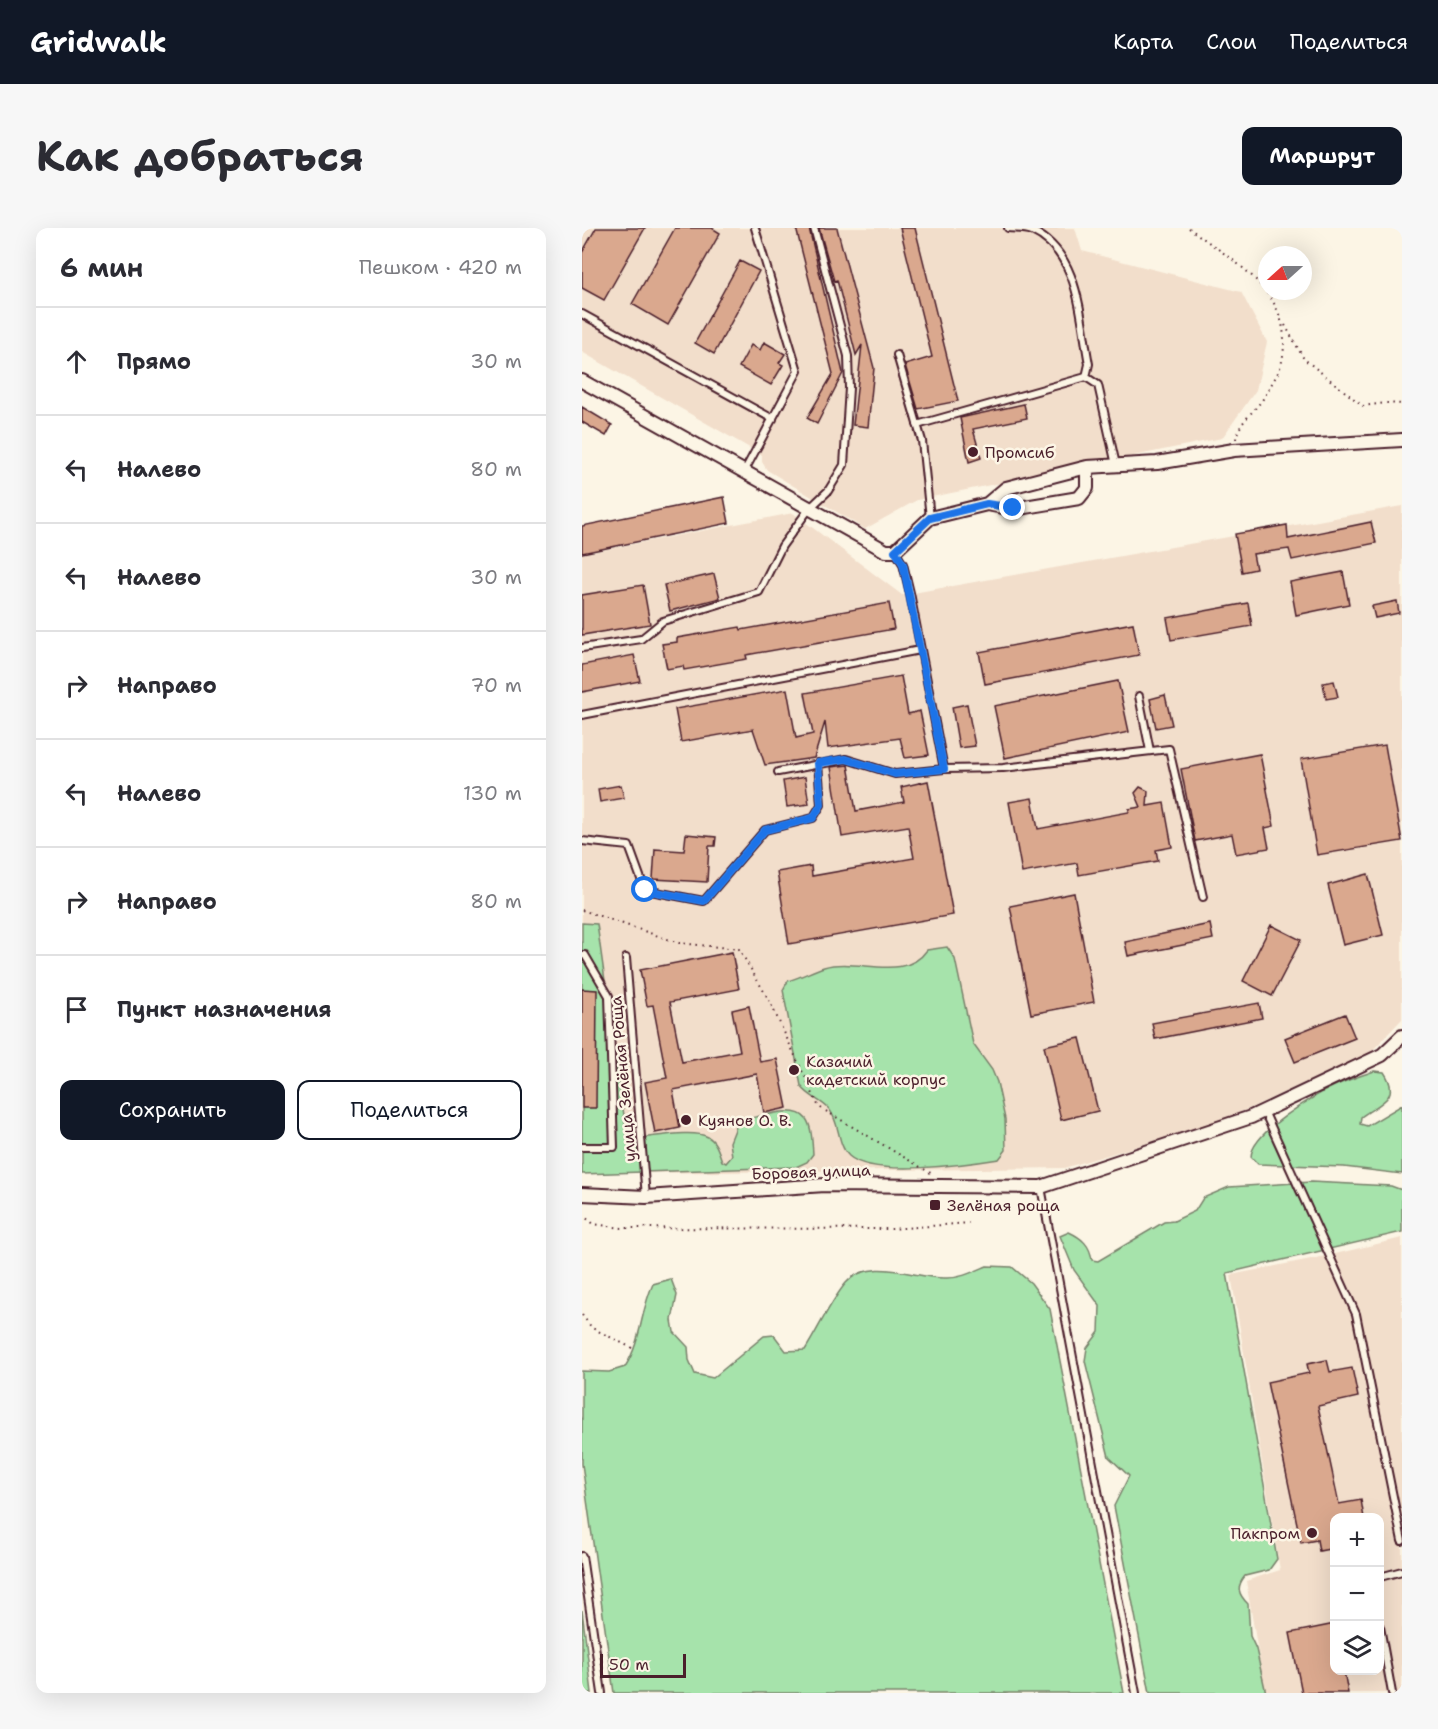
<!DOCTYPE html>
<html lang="ru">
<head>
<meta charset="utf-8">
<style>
  :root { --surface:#fff; --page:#f7f7f7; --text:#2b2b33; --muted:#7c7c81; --line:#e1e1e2; --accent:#111827 }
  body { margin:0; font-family:"Shantell Sans",sans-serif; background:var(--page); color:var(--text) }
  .controls { position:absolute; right:18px; bottom:18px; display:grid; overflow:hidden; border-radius:12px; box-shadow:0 6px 24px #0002 }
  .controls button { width:54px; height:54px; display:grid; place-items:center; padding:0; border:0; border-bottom:2px solid var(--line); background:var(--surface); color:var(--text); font:30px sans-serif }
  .compass { position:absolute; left:676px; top:18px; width:54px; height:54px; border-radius:50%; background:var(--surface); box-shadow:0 6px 24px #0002; rotate:249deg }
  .scale { position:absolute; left:18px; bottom:15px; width:86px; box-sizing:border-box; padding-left:6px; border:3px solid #4a1f2b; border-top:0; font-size:16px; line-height:21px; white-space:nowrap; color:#4a1f2b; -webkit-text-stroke:4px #fcf5e5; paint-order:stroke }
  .stop { position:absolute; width:18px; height:18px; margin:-14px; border:4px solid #1a73e8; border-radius:50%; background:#fff }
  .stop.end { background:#1a73e8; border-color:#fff; box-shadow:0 2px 6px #0008 }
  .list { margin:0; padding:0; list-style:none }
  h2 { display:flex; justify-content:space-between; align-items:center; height:78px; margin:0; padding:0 24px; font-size:26px }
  h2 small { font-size:20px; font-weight:400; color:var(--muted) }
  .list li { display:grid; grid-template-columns:39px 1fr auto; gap:18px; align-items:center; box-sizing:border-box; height:108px; padding:0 24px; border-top:2px solid var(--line) }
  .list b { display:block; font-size:22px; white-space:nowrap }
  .list em { font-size:20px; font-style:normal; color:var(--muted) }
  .actions { display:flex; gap:12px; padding:18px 24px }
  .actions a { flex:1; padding:14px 0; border:2px solid var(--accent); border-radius:12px; text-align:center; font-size:21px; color:var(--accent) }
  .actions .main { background:var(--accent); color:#fff }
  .icon { flex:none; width:33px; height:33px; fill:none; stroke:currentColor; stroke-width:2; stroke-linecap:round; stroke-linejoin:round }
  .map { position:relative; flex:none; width:820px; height:1465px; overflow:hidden; border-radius:12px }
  header { display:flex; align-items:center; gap:36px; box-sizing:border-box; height:84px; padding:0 30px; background:var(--accent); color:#fff }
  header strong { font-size:28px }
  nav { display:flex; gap:33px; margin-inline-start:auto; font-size:21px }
  .intro { display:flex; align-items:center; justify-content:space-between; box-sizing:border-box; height:144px; padding:0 36px }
  h1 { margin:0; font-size:42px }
  .button { padding:15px 27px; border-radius:12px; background:var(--accent); color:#fff; font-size:21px; font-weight:700 }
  main { display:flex; gap:36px; padding:0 36px }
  aside { flex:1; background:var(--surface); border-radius:12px; box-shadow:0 6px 24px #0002 }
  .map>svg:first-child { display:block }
  .built { fill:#f2decb; fill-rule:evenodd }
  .green { fill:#a6e3ab; stroke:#78816b; stroke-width:1.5 }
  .building { fill:#daa88e; stroke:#4a1f2b; stroke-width:1.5 }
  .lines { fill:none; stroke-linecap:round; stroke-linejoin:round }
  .lane-casing { stroke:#4a1f2b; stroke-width:10 }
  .street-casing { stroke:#4a1f2b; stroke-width:16 }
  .path { stroke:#4a1f2b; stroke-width:2; stroke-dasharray:1.5 4.5; stroke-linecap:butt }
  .lane { stroke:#fcf5e5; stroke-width:6 }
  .street { stroke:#fcf5e5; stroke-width:12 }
  .route { stroke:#1a73e8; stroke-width:8 }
  .poi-dot { fill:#4a1f2b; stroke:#fcf5e5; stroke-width:2 }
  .labels { text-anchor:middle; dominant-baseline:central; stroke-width:5; stroke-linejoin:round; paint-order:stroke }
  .poi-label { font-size:16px; fill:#4a1f2b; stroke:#fcf5e5; text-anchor:start }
  .street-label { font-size:16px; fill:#4a1f2b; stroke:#fcf5e5 }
</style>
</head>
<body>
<header>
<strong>Gridwalk</strong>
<nav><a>Карта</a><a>Слои</a><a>Поделиться</a></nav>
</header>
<div class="intro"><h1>Как добраться</h1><a class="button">Маршрут</a></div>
<main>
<aside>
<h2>6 мин<small>Пешком · 420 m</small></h2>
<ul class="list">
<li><svg class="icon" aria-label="ahead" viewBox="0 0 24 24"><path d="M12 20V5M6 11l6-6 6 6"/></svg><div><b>Прямо</b></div><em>30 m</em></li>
<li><svg class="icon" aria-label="left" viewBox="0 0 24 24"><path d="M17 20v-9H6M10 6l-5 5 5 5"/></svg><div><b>Налево</b></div><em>80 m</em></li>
<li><svg class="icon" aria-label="left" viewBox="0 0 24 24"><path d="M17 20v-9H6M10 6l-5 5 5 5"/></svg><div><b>Налево</b></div><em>30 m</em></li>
<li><svg class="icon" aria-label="right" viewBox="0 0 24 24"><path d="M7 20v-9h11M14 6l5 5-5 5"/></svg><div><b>Направо</b></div><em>70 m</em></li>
<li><svg class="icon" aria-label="left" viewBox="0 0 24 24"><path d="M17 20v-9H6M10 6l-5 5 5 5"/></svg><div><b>Налево</b></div><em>130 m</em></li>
<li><svg class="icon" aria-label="right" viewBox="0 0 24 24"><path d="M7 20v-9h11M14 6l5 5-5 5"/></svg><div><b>Направо</b></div><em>80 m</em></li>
<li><svg class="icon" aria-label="arrive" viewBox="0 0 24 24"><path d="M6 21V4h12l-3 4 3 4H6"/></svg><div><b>Пункт назначения</b></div></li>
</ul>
<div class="actions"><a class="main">Сохранить</a><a>Поделиться</a></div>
</aside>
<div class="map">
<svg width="820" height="1465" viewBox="0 0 820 1465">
  <rect width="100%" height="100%" fill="#fcf5e5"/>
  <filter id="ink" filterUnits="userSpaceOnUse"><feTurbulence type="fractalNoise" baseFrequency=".0167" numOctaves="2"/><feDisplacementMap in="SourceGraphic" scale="12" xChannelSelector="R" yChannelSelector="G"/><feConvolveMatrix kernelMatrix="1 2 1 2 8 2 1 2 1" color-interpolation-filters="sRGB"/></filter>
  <g filter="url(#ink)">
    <!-- built -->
    <path class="built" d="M0,0H493L500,23L659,64L685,114L674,162L640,210L335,272L283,301L185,242L180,234V227L0,124Z
      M820,278V791L788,825L640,893L482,940L50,945L15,696L0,695V326L211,285L320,367Z
      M820,1010V1465H683L664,1353L698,1342L649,1047L749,1027ZM752,1290H798V1442H752Z"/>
    <!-- green -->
    <path class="green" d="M0,695L15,696L47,923L49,914L56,910C73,909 112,901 126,909C135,914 137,925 140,933L144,935L150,928L148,914L156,894C169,889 180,888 193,885C228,879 229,894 231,926L225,934L214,939L0,946Z
      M365,719L373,731L391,816L410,842L415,854L423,891L424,922L417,931C386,936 291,950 267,928C255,917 258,894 247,881C239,872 227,869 219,858L201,762L206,753C219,749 230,743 242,739C275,729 322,755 345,722Z
      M792,843L802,844C820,871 797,875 779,889L778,896L785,898L820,877V946L762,939L676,936L669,929C669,905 735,865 757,856C768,851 781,847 792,843Z
      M729,954L809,958L820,962V1004L645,1045L695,1331L687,1342L663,1348C654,1359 656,1366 666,1376L668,1408L674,1421L684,1465H568L532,1278L547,1248L527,1229L503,1133L505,1120L517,1104L518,1078L492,1042L478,1008L487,1004C500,1010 508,1017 510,1032L516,1033L582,994L592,993L613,983L621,970L647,959Z
      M405,1038L430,1039L449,1055L468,1081L542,1465H32L0,1236V1143L27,1144L43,1139C60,1112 58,1084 71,1056L89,1051L95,1067L90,1092L92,1104L106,1119L107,1132L113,1146L131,1150L182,1108L192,1107L204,1123L223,1122C236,1102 249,1072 264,1055C289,1028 331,1050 362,1050C377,1051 391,1044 405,1038Z
      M0,1382L10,1465H0Z"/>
    <!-- building -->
    <path class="building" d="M14,0H63L22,72L0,60V25Z
      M93,0H130L138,5L86,97L50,76Z
      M214,0H227L261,145L235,196L225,190L251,146Z
      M237,0H255L292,140L286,199L271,197L280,117L274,127L255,52L252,53Z
      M318,0H333L376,173L336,181L323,137L350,129Z
      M158,33L177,43L132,126L113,115Z
      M182,114L203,126L197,135L201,137L189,157L157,139L169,117L178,122Z
      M442,176L445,190L391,201L399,230L387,234L378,190Z
      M0,179L30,197L24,208L0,194Z
      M142,269L147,295L0,325V298Z
      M789,294L794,315L710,332L707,321L671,326L674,341L660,344L653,306L705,297L706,311Z
      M761,344L767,376L714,387L708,354Z
      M132,346L138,370L88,383L82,357Z
      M61,357L68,396L0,407V367Z
      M815,373L817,385L793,390L790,378Z
      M307,375L312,401L164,427L165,431L102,442L101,438L85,441L80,416L95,414V410L158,399L159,402Z
      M666,375L670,398L589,412L585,390Z
      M551,395L557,427L403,456L397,424Z
      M52,427L58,453L0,464V437Z
      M319,448L326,486L338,483L347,527L323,530L318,510L246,520L243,494L232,530L183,537L171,501L99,514L93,481L205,461L214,510L231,506L223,465Z
      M536,453L547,504L423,530L412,478Z
      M752,453L756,469L744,471L741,455Z
      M583,467L590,497L574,500L568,471Z
      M385,476L393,518L377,520L370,479Z
      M803,517L820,613L735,627L719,531Z
      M678,526L692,598L683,600L687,620L654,626L650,606L613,613L599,541Z
      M266,537L274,583L322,574L319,559L346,553L371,687L207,716L195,644L229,638L230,648L332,630L326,598L260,609L249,539Z
      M223,549L227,576L205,579L201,553Z
      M39,557L42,570L18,574L16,561Z
      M558,559L566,563L565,578L582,575L590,619L574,622L576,633L497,647L495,635L440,645L427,574L450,570L456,601L547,584V581L559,579L553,565Z
      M104,606L134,609L133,618H127L125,654L71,651L73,621L102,623Z
      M786,646L801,707L761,717L746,657Z
      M492,665L512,774L449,786L428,678Z
      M628,696L631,711L546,728L543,714Z
      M689,697L719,712L690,768L661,753Z
      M150,724L157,761L88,774L100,834L158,823L150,782L167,778L178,834L195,831L205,880L182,885L175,846L91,862L98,900L73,905L63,854L85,850L71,777L65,778L58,742Z
      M0,761L15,762L14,880H0Z
      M677,775L680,790L573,811L570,795Z
      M763,786L773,810L713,834L703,810Z
      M498,810L516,883L479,892L462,818Z
      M745,1132L748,1144L770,1140L776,1169L736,1178L757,1276L779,1272L782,1290H753V1320L737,1323L735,1312L719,1315L685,1154L727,1145L725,1136Z
      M753,1396V1443H762L766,1465H720L708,1405Z"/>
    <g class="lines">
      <!-- lane casing -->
      <g class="lane-casing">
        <path id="lane" d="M0,86L191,191
          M315,127L340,213L348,290
          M504,149L516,157L534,237
          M335,197L504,149L507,136C498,90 498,25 450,3C443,0 433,1 426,0
          M162,244L216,143L173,0
          M313,323L321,336L328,365L362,541
          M0,420L59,411L81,393L177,364L200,318L227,281L246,263L262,237L267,160L266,128L232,0
          M557,468L568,523
          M0,487L338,422
          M196,544L264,531L313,546L362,541L421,540L587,521L621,669
          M0,613L47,618L63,662L122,673L183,602L231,590L239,577L236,535
          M0,727H3L27,768L32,919H0
          M44,730L64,969
          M682,883L774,1086L820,1313
          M459,959L554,1465
          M0,1328L20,1465
          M798,1349L820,1343
          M798,1399L810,1465"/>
      </g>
      <!-- street casing -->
      <g class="street-casing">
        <path id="street" d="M0,153L304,323H313L348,290L405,276L431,281L497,270L505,260V239L575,235L652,222L820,212
          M405,276L424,260L505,239
          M0,966L64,969L243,957L459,959L669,889L800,827L820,808"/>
      </g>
      <!-- path -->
      <path class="path" d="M607,0C653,35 714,65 700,133C698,144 689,156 684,166C676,181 656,194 654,211
        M703,97L722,131L781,178L804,175L820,176
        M0,682L97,715L157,721L187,772L237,879L352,947
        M0,987L12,996L40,1000L309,1001L387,995
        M0,1087L10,1100L50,1120"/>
      <!-- lane -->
      <use href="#lane" class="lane"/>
      <!-- street -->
      <use href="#street" class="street"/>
    </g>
  </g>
  <g class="lines" filter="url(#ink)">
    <!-- route -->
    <path class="route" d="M63,662L122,673L183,602L231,590L239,577L236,535L264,531L313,546L362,541L321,336L313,323L348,290L405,276L431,280"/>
  </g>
  <!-- markers -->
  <g class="poi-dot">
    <circle cx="391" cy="224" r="6"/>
    <circle cx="212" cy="842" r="6"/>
    <circle cx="104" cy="892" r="6"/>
    <rect x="347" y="971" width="12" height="12" rx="3"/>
    <circle cx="730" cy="1305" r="6"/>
  </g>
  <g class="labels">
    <!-- poi labels -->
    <g class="poi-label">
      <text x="403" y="224">Промсиб</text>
      <text x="224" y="833">Казачий<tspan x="224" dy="18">кадетский корпус</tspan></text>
      <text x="116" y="892">Куянов О. В.</text>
      <text x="365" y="977">Зелёная роща</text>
      <text x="718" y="1305" text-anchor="end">Пакпром</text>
    </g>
    <!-- street labels -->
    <g class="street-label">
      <text transform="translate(41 851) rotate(-95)">улица Зелёная Роща</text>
      <text transform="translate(229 944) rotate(-2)">Боровая улица</text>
    </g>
  </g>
</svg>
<div class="controls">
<button>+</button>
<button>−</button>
<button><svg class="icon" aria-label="layers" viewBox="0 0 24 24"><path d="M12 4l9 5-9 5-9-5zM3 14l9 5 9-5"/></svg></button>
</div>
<svg class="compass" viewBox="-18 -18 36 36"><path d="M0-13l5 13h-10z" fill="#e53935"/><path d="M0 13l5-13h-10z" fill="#7c7c81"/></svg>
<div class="scale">50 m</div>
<div class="stop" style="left:63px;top:662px"></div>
<div class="stop end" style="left:431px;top:280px"></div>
</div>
</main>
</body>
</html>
